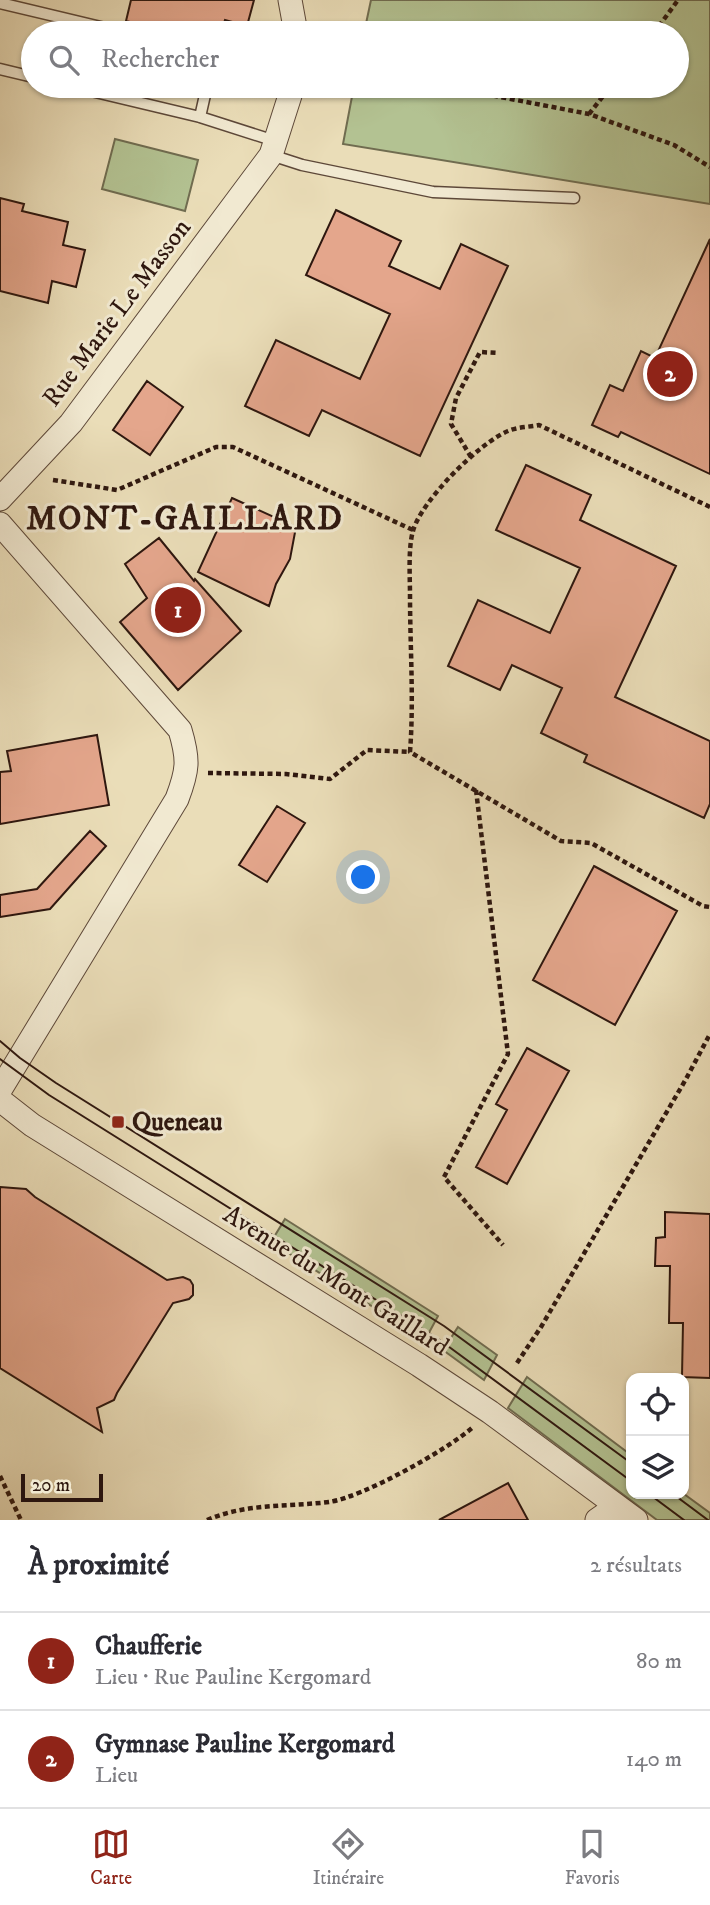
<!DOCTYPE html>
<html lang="fr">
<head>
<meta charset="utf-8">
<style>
  :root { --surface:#fff; --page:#f2f2f3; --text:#2b2b33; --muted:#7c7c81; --line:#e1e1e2; --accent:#8f2418 }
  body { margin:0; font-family:"IM FELL DW Pica",serif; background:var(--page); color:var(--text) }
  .controls { position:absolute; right:21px; bottom:21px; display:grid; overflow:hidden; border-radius:14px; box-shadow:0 2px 5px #0004 }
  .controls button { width:63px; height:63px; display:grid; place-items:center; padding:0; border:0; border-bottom:2px solid var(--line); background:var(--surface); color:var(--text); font:35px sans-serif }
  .scale { position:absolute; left:21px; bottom:18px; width:82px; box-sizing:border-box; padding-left:7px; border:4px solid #2e170f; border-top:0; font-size:19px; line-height:24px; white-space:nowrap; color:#2e170f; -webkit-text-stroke:5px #f1e9d1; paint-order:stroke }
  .you { position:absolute; left:364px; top:878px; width:24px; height:24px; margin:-18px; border:5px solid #fff; border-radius:50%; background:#1a73e8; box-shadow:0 0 0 10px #1a73e833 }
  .badge { display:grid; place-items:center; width:46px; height:46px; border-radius:50%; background:var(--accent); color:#fff; font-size:23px; font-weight:700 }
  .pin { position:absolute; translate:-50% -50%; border:4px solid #fff; box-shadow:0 2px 7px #0006 }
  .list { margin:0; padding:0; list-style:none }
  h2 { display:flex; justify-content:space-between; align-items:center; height:91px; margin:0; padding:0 28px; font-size:30px }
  h2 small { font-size:23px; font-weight:400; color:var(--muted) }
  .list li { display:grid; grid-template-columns:46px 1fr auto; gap:21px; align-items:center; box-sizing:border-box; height:98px; padding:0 28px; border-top:2px solid var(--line) }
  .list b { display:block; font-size:26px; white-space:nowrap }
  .list p { margin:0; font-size:23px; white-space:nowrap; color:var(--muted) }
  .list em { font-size:23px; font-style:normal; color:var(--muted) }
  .icon { flex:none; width:38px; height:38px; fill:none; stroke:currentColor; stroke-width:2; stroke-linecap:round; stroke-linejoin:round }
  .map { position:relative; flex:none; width:710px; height:1520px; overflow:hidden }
  .search { position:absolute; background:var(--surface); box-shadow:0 2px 5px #0004; left:21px; right:21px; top:21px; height:77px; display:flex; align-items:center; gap:18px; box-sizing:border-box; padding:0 24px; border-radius:38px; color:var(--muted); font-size:26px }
  .sheet { height:287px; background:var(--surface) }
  nav { display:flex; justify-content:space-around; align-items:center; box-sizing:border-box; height:98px; border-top:2px solid var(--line); background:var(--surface); font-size:19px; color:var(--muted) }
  nav a { display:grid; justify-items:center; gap:4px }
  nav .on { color:var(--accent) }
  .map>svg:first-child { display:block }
  .green { fill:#b3c292; stroke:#706c50; stroke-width:2 }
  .building { fill:#e4a68c; stroke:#2e170f; stroke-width:2 }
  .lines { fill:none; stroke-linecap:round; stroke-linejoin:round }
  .service-casing { stroke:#5d4839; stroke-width:13 }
  .minor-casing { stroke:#5d4839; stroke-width:25 }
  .path { stroke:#2e170f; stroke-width:4.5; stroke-dasharray:5 3.5; stroke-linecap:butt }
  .service { stroke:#f1e9d1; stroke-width:10 }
  .minor { stroke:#f1e9d1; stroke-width:23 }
  .tram { stroke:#2e170f; stroke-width:2 }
  .poi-dot { fill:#8f2418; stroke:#f1e9d1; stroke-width:2.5 }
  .labels { text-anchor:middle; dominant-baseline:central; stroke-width:6; stroke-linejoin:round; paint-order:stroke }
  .street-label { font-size:26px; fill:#2e170f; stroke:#f1e9d1 }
  .poi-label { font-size:26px; font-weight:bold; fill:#2e170f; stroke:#f1e9d1; text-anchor:start }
  .district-label { font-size:33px; font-weight:bold; letter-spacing:2px; fill:#2e170f; stroke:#f1e9d1 }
</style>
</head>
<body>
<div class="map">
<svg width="710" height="1520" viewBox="0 0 710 1520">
  <rect width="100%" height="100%" fill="#eaddb8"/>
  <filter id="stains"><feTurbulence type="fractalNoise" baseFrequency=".00286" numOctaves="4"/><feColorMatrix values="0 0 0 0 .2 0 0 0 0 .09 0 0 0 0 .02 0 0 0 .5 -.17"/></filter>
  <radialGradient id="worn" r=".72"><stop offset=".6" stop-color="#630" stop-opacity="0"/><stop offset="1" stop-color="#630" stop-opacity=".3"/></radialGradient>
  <!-- green -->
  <path class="green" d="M371,0H710V204L343,144L354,86H677V33H364Z
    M115,139L198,160L185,211L102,189Z
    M285,1219L438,1316L425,1340L271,1242Z
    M458,1327L497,1355L484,1380L443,1350Z
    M527,1377L631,1455V1494H684L710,1513V1520H657L508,1408Z"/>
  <!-- building -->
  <path class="building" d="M131,0H254L247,26L225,20L221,33H200L174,27L172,33L126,21Z
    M0,198L24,204L22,211L68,222L63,245L85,250L76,287L52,281L48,303L0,291Z
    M336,210L401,241L389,266L440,289L461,244L508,266L420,456L322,410L309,436L245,406L276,340L360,379L390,314L306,275Z
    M710,239V474L621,432L618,437L592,425L610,385L623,391L641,351L655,358Z
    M147,381L183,407L150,455L113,430Z
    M526,465L591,495L580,520L676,566L615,697L710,741V804L704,818L584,762L587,755L541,733L562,688L512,665L500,690L448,666L478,600L550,633L580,568L496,530Z
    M232,498L296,527L290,559L276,584L269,606L198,572Z
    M159,538L194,581L195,579L241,631L178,690L120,622L147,598L125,564Z
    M97,735L109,805L0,824V772L11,771L7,751Z
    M277,806L305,823L267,882L239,865Z
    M90,831L106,846L50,909L0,917V895L37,889Z
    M594,866L677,911L615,1025L533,980Z
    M527,1048L569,1071L507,1184L476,1167L507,1110L496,1104Z
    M0,1187L26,1189L35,1197L167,1280L183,1277L190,1280L193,1285V1295L189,1299L173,1303L117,1393L114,1400L97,1408L102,1432L0,1368Z
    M665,1212L710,1214V1378L682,1377L683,1323H669L670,1266H655L656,1238L665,1237Z
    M508,1483L528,1520H439Z"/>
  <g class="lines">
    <!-- service casing -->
    <g class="service-casing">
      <path id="service" d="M0,3L126,33
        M0,69L33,77
        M70,86L200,117L275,141
        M200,117L207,86
        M271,155L302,165L433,192L574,198"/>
    </g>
    <!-- minor casing -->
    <g class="minor-casing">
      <path id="minor" d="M290,0L296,33
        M0,499L71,423L271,155L293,86
        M0,524L180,730C189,760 188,770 177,799L0,1090
        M0,1100L32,1125L419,1365L490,1412L636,1520
        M597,1520L617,1506"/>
    </g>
    <!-- path -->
    <path class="path" d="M654,33L678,0
      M443,86L589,114L674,145L710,167
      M589,114L611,86
      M471,457L451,424L456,398L480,352L498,353
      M53,480L117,490L216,447H233L413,530
      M710,507L539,425C530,427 517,427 508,431C479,443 421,501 413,531C408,548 410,577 410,595C410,647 414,700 410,752L561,841L591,843L703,906L710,907
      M208,773L286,774L330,779L367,750L410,752
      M476,790L508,1054L444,1177L503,1245
      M517,1363L541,1327L686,1079L710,1034
      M0,1476L21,1520
      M207,1520C247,1503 287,1507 329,1502C363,1497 445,1451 472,1428"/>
    <!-- service -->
    <use href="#service" class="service"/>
    <!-- minor -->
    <use href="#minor" class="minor"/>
    <!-- tram -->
    <path class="tram" d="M0,1041L20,1058L56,1083L444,1326L631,1463
      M0,1059L49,1095L437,1338L631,1481
      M649,1494L684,1520
      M673,1494L708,1520"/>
  </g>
  <!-- markers -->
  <rect class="poi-dot" x="111" y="1115" width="14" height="14" rx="3.5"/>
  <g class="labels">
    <!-- street labels -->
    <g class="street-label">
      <text transform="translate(117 313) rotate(-53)">Rue Marie Le Masson</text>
      <text transform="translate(336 1281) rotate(32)">Avenue du Mont Gaillard</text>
    </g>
    <!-- poi labels -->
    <g class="poi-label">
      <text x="132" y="1122">Queneau</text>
    </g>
    <!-- district labels -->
    <g class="district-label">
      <text x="185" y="519">MONT-GAILLARD</text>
    </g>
  </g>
  <rect width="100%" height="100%" filter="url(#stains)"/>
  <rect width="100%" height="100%" fill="url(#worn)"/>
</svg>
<div class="controls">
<button><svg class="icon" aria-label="locate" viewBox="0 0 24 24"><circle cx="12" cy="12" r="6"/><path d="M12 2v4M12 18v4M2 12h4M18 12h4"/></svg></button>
<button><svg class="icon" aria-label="layers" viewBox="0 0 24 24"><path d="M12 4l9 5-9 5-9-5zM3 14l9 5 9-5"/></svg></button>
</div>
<div class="scale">20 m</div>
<div class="you"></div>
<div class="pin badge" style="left:178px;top:610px">1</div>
<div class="pin badge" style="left:670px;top:374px">2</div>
<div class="search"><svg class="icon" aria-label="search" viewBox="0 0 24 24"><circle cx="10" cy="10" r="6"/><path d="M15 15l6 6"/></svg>Rechercher</div>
</div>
<section class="sheet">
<h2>À proximité<small>2 résultats</small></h2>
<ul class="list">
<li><span class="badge">1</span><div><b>Chaufferie</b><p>Lieu · Rue Pauline Kergomard</p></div><em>80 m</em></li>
<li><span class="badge">2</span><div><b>Gymnase Pauline Kergomard</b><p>Lieu</p></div><em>140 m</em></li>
</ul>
</section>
<nav>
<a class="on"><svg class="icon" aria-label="map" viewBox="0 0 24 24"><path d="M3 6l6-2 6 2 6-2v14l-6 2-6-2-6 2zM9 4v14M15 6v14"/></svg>Carte</a>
<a><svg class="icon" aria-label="directions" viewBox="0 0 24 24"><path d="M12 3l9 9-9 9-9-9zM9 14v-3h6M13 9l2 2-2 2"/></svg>Itinéraire</a>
<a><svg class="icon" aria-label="saved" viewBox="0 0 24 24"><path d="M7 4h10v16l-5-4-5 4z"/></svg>Favoris</a>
</nav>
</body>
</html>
